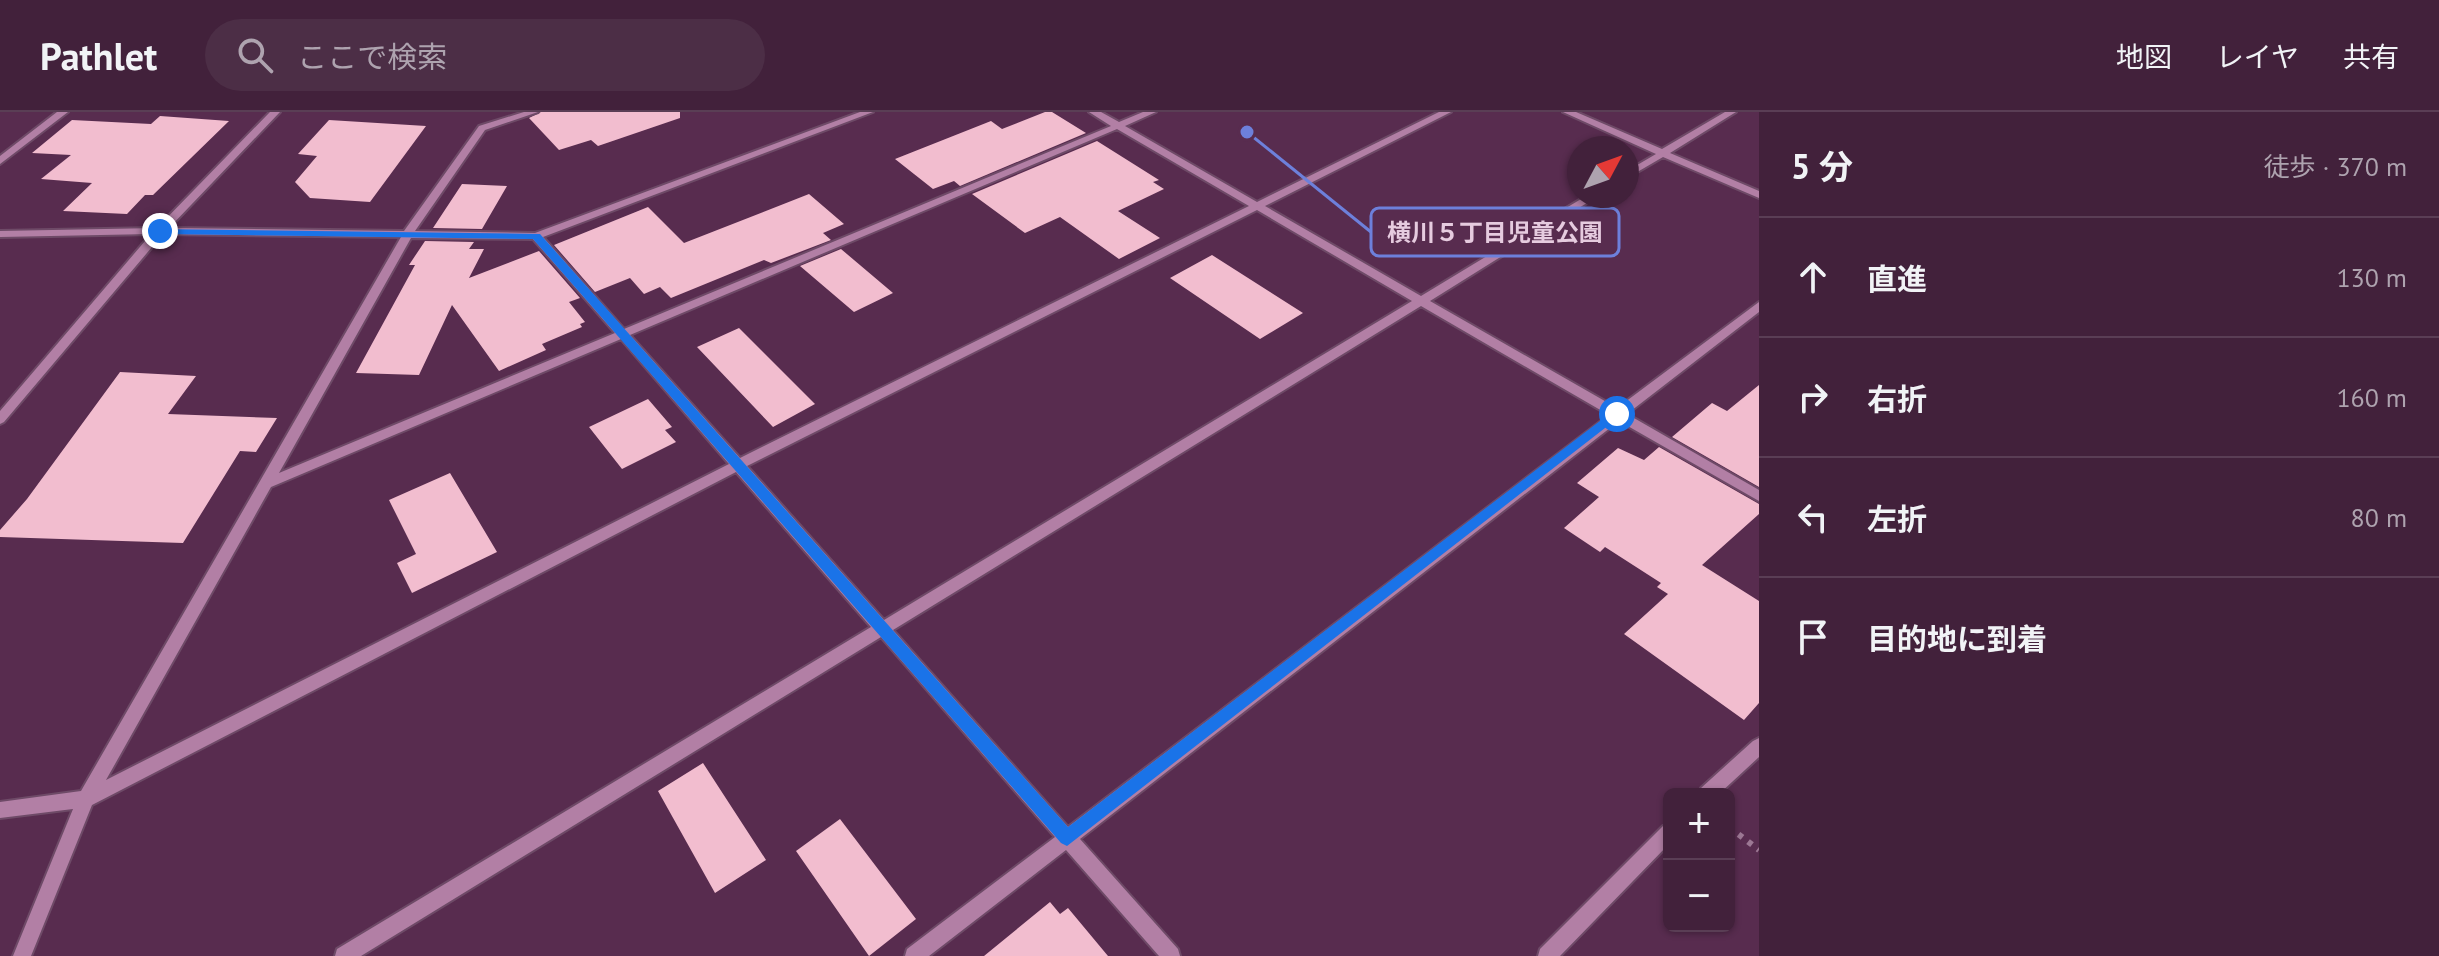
<!DOCTYPE html>
<html lang="ja">
<head>
<meta charset="utf-8">
<style>
  :root { --surface:#42213b; --page:#4c2e46; --text:#f1f3f6; --muted:#aea3af; --line:#5a3e55 }
  body { margin:0; font-family:"PT Sans","Noto Sans JP",sans-serif; background:var(--page); color:var(--text) }
  .controls { position:absolute; right:24px; bottom:24px; display:grid; overflow:hidden; border-radius:12px; box-shadow:0 2px 6px #0004 }
  .controls button { width:72px; height:72px; display:grid; place-items:center; padding:0; border:0; border-bottom:2px solid var(--line); background:var(--surface); color:var(--text); font:40px sans-serif }
  .compass { position:absolute; left:1567px; top:24px; width:72px; height:72px; border-radius:50%; background:var(--surface); box-shadow:0 2px 6px #0004; rotate:49deg }
  .stop { position:absolute; width:24px; height:24px; margin:-18px; border:6px solid #1a73e8; border-radius:50%; background:#fff }
  .stop.end { background:#1a73e8; border-color:#fff; box-shadow:0 2px 8px #0008 }
  .list { margin:0; padding:0; list-style:none }
  h2 { display:flex; justify-content:space-between; align-items:center; height:104px; margin:0; padding:0 32px; font-size:34px }
  h2 small { font-size:26px; font-weight:400; color:var(--muted) }
  .list li { display:grid; grid-template-columns:52px 1fr auto; gap:24px; align-items:center; box-sizing:border-box; height:120px; padding:0 32px; border-top:2px solid var(--line) }
  .list b { display:block; font-size:30px; white-space:nowrap }
  .list em { font-size:26px; font-style:normal; color:var(--muted) }
  .icon { flex:none; width:44px; height:44px; fill:none; stroke:currentColor; stroke-width:2; stroke-linecap:round; stroke-linejoin:round }
  .map { position:relative; flex:none; width:1759px; height:844px; overflow:hidden }
  header { display:flex; align-items:center; gap:48px; box-sizing:border-box; height:112px; padding:0 40px; background:var(--surface); border-bottom:2px solid var(--line) }
  header strong { font-size:38px }
  nav { display:flex; gap:44px; margin-inline-start:auto; font-size:28px }
  .search { width:560px; height:72px; background:var(--page); display:flex; align-items:center; gap:20px; box-sizing:border-box; padding:0 28px; border-radius:44px; color:var(--muted); font-size:30px }
  main { display:flex }
  aside { flex:1; background:var(--surface) }
  .map>svg:first-child { display:block }
  .building { fill:#f2bdcf }
  .lines { fill:none; stroke-linecap:round; stroke-linejoin:round }
  .minor-casing { stroke:#6e4a67; stroke-width:4 }
  .path { stroke:#9c7894; stroke-width:6; stroke-dasharray:5 7; stroke-linecap:butt }
  .minor { fill:#b27fa5; fill-rule:evenodd }
  .route { fill:#1a73e8 }
  .leader { fill:none; stroke:#6d80db; stroke-width:3 }
  .callout-dot { fill:#6d80db; stroke:#582c4f; stroke-width:3 }
  .callout { fill:#582c4f; stroke:#6d80db; stroke-width:3 }
  .callout-label { font-size:24px; text-anchor:middle; font-weight:bold; fill:#e6cbdf }
</style>
</head>
<body>
<header>
<strong>Pathlet</strong>
<div class="search"><svg class="icon" aria-label="search" viewBox="0 0 24 24"><circle cx="10" cy="10" r="6"/><path d="M15 15l6 6"/></svg>ここで検索</div>
<nav><a>地図</a><a>レイヤ</a><a>共有</a></nav>
</header>
<main>
<div class="map">
<svg width="1759" height="844" viewBox="0 0 1759 844">
  <rect width="100%" height="100%" fill="#582c4f"/>
  <!-- building -->
  <path class="building" d="M541,0H680V6L598,34L591,28L559,38L529,6Z
    M1045,0H1052L1086,21L960,74L954,69L933,77L895,47L991,9L1002,17Z
    M160,4L229,9L153,83H145L127,102L63,99L92,71L41,67L71,43L32,41L72,8L151,12Z
    M329,8L426,14L370,90L310,86L295,70L317,44L298,42Z
    M1097,29L1159,68L1153,70L1164,77L1118,99L1160,126L1119,147L1060,105L1025,121L972,82Z
    M462,72L507,74L482,117L433,116Z
    M809,82L844,112L823,121L831,128L771,151L764,148L671,186L660,175L644,182L630,166L595,180L554,133L648,95L684,131Z
    M425,129L474,130L469,137H484L469,166L539,139L580,186L569,190L585,210L580,212L582,215L542,232L546,238L499,259L452,193L419,263L356,261L415,153H409Z
    M841,137L893,181L854,200L800,154Z
    M1212,143L1303,201L1260,227L1170,166Z
    M739,216L815,292L773,315L697,235Z
    M120,260L196,264L168,302L277,306L256,340L240,339L183,431L0,425V418L27,387Z
    M1759,273V375L1672,325L1712,291L1727,299Z
    M648,287L672,315L665,318L676,330L622,357L589,315Z
    M1659,335L1759,392V402L1702,453L1759,489V591L1744,608L1624,522L1668,482L1657,475L1661,471L1605,435L1600,440L1564,416L1599,385L1577,371L1618,336L1644,348Z
    M450,361L497,440L412,481L397,451L416,442L389,388Z
    M703,651L766,748L715,781L658,679Z
    M840,707L916,807L869,844L796,739Z
    M1050,790L1060,802L1068,796L1108,844H984Z"/>
  <g class="lines">
    <!-- minor casing -->
    <g class="minor-casing">
      <path id="minor" d="M57,0H68L0,52V44Z
        M270,0H280L169,116L404,119L479,14L524,0H538L485,18L415,119L535,121L860,0H873L543,125L624,217L1111,14L1089,0H1101L1119,10L1143,0H1156L1125,14L1257,90L1439,0H1451L1265,94L1421,184L1586,84H1598L1430,189L1617,296L1759,190V200L1627,302L1759,378V389L1619,309L1080,727L1178,837L1180,844H1159L1066,738L929,844H905L907,837L1055,725L881,525L361,844H335L337,837L871,515L736,360L92,693L31,844H13L73,697L0,706V690L81,679L401,125L163,122L4,310L0,312V299L151,122L0,125V119L157,116ZM1117,17L1249,94L740,346L630,223ZM1257,98L1412,189L884,508L747,354ZM411,126L533,127L615,221L279,361ZM1421,194L1609,303L1068,715L893,518ZM621,227L729,352L106,668L271,375Z
        M1563,0H1576L1662,37L1725,0H1736L1670,41L1759,79V86L1663,45L1627,66V59L1656,42Z
        M1759,626V645L1719,682H1699L1701,676L1753,629Z
        M1669,711V732L1560,844H1538L1540,837L1663,714Z"/>
    </g>
    <!-- path -->
    <path class="path" d="M1729,715L1759,738"/>
    <!-- minor -->
    <use href="#minor" class="minor"/>
  </g>
  <!-- route -->
  <path class="route" d="M156,117L540,122L1068,715L1613,299L1623,302L1067,734L1061,731L533,127L160,122Z"/>
  <!-- callouts -->
  <path class="leader" d="M1247 20L1371 120"/>
  <circle class="callout-dot" cx="1247" cy="20" r="8"/>
  <rect class="callout" x="1371" y="96" width="248" height="48" rx="8"/>
  <g class="callout-label">
    <text x="1495" y="129">横川５丁目児童公園</text>
  </g>
</svg>
<div class="controls">
<button>+</button>
<button>−</button>
</div>
<svg class="compass" viewBox="-18 -18 36 36"><path d="M0-13l5 13h-10z" fill="#e53935"/><path d="M0 13l5-13h-10z" fill="#aea3af"/></svg>
<div class="stop" style="left:1617px;top:302px"></div>
<div class="stop end" style="left:160px;top:119px"></div>
</div>
<aside>
<h2>5 分<small>徒歩 · 370 m</small></h2>
<ul class="list">
<li><svg class="icon" aria-label="ahead" viewBox="0 0 24 24"><path d="M12 20V5M6 11l6-6 6 6"/></svg><div><b>直進</b></div><em>130 m</em></li>
<li><svg class="icon" aria-label="right" viewBox="0 0 24 24"><path d="M7 20v-9h11M14 6l5 5-5 5"/></svg><div><b>右折</b></div><em>160 m</em></li>
<li><svg class="icon" aria-label="left" viewBox="0 0 24 24"><path d="M17 20v-9H6M10 6l-5 5 5 5"/></svg><div><b>左折</b></div><em>80 m</em></li>
<li><svg class="icon" aria-label="arrive" viewBox="0 0 24 24"><path d="M6 21V4h12l-3 4 3 4H6"/></svg><div><b>目的地に到着</b></div></li>
</ul>
</aside>
</main>
</body>
</html>
